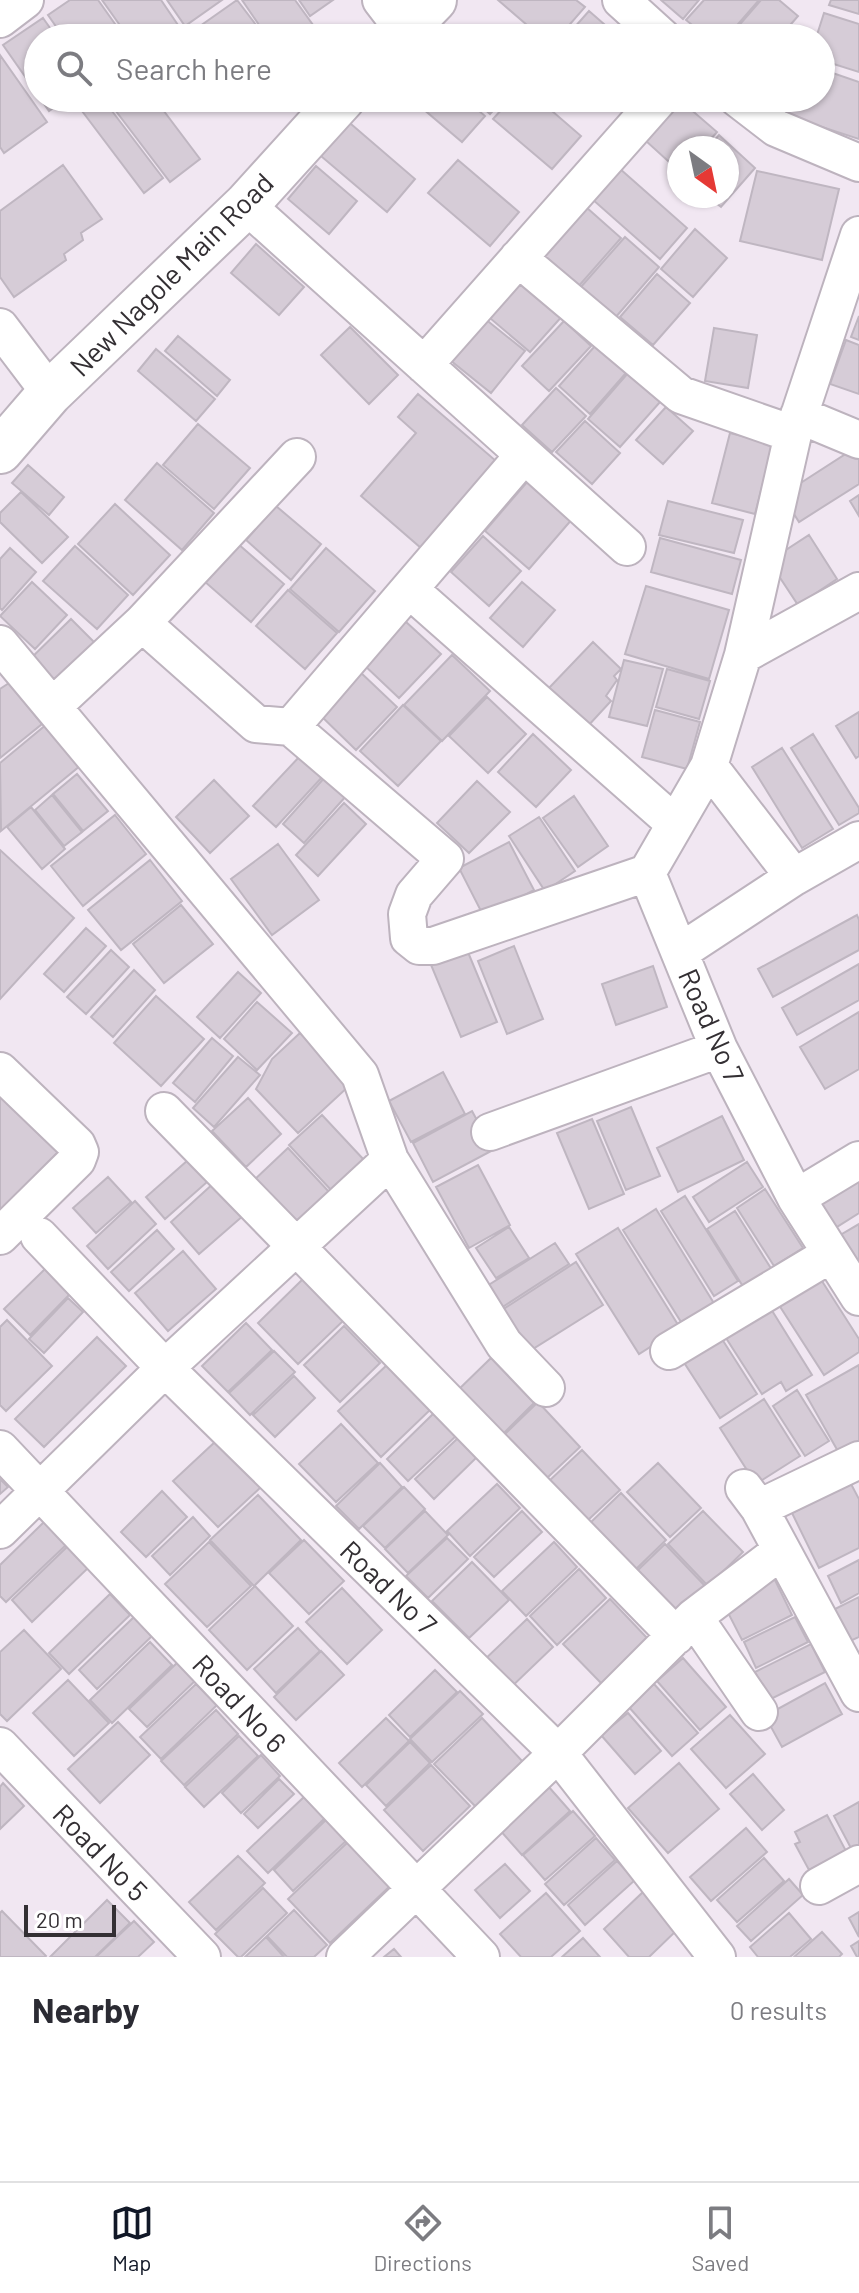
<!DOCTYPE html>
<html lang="en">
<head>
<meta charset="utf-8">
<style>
  :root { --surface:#fff; --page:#f7f7f7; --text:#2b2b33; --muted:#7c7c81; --line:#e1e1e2; --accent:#111827 }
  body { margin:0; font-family:Barlow,sans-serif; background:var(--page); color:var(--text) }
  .compass { position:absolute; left:667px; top:136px; width:72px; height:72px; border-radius:50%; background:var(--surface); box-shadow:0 2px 6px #0004; rotate:147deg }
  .scale { position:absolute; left:24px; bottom:20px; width:92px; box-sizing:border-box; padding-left:8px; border:4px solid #332f33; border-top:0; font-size:22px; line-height:28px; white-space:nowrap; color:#332f33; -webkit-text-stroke:6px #fff; paint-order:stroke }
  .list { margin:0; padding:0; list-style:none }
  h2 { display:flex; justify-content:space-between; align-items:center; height:104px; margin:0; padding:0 32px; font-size:34px }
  h2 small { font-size:26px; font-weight:400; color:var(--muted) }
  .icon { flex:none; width:44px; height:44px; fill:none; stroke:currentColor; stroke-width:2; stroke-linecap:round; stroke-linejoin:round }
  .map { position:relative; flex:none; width:859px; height:1957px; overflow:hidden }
  .search { position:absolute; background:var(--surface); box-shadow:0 2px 6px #0004; left:24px; right:24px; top:24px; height:88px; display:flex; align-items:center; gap:20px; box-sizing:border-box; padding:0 28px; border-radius:44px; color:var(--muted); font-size:30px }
  .sheet { height:224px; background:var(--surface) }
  nav { display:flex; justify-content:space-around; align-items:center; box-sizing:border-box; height:112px; border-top:2px solid var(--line); background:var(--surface); font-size:22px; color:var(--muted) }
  nav a { display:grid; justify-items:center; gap:4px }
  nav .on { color:var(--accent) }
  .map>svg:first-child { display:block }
  .building { fill:#d6ccd7; stroke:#bfb6c1; stroke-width:2 }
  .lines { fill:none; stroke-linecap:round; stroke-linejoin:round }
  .street-casing { stroke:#bdb3be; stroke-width:40 }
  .secondary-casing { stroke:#bdb3be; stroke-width:48 }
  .street { stroke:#fff; stroke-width:36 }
  .secondary { stroke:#fff; stroke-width:44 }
  .labels { text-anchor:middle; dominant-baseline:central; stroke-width:6; stroke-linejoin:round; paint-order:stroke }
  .street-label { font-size:28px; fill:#332f33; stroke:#fff }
</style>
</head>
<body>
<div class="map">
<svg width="859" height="1957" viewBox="0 0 859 1957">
  <rect width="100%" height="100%" fill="#f1e7f2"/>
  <!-- building -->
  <path class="building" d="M70,0H98L125,38H64L48,15Z
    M102,0H161L180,28L166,38H129Z
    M167,0H222L185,26Z
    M237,0L266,38H198L193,31Z
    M242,0H295L321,36L318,38H268Z
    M299,0H333L310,16Z
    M498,0H576L585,7L558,38H542Z
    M661,0H699L683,19Z
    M704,0H759L726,38H708L686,20Z
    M761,0H779L798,16L779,38H728Z
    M831,0H859V14L829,5Z
    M589,11L620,38H565Z
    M824,13L859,24V72L821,60V38H816Z
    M43,18L57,38H38V95L3,45Z
    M0,55L47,122L4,153L0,147Z
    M821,69L859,82V139L782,114L788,98H821Z
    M40,98H67L49,111Z
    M99,98H102L163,178L144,193L82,111Z
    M106,98H154L200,159L170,182Z
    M418,98H464L485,116L462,142L415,102Z
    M472,98H504L490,114Z
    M512,98H537L581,136L552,169L493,119Z
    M681,101L717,132L703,148H679V171L646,141Z
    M344,118L415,179L387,212L315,151Z
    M719,135L755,168L721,207L707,196H727V148H708Z
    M458,160L519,212L490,246L428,193Z
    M63,165L102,219L81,233L83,240L64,254L66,260L14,297L0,277V211Z
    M316,166L357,201L329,234L288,199Z
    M619,168L687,228L660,259L592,199Z
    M757,171L839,189L822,260L740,241Z
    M586,207L621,238L577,288L542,258Z
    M695,229L727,258L693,297L661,269Z
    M625,237L659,267L615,318L580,288Z
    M256,244L304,287L279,315L231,273Z
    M517,274L564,314L530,352L484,313Z
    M657,274L690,303L653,345L620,317Z
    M859,316V340L851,337Z
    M484,318L525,351L491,393L450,360Z
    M564,321L591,346L549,391L522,366Z
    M350,327L398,375L369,404L321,355Z
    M714,328L757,335L748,388L705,381Z
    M178,336L230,380L217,396L165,351Z
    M846,340L859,345V394L830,384Z
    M595,346L626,373L590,414L559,386Z
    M156,349L215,399L196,421L138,371Z
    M628,373L660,402L620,447L588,419Z
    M556,388L586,416L552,452L522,425Z
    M418,394L496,461L421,548L361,496L416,433L398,417Z
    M666,407L693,431L663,464L636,440Z
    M585,421L620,453L592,484L556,452Z
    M198,424L250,468L214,509L163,465Z
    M730,433L773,444L755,514L712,503Z
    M855,448L859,455V484L799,522L782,495Z
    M157,463L214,513L182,550L125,500Z
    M28,465L64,497L49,515L12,483Z
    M528,481L573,518L529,569L485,531Z
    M21,492L68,537L42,563L0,522V513Z
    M859,495V516L850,501Z
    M668,501L743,520L734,553L659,535Z
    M115,504L170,555L133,595L78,544Z
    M276,506L321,544L291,580L246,540Z
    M809,535L837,579L798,605L769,561Z
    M483,536L521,571L489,606L451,572Z
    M660,538L741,560L732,594L651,572Z
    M237,543L284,584L251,622L204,581Z
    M75,546L128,595L97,629L43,581Z
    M10,548L36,572L2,610L0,608V559Z
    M326,548L375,591L339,632L290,589Z
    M32,582L67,615L35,649L0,616Z
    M522,582L555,610L523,647L490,618Z
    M646,586L729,610L709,679L625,654Z
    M288,590L337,633L305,669L256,626Z
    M71,619L97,645L52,691L25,664Z
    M405,621L441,654L399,698L363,664Z
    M593,642L621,669L614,676L617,680L606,696L611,701L587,727L548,689Z
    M452,655L490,691L442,741L404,705Z
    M624,660L663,669L647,726L609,717Z
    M667,669L710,681L699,719L656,707Z
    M358,670L397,707L356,750L317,712Z
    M9,683L42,724L0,758V689Z
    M487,697L526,734L488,773L449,736Z
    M403,705L441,741L398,786L360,751Z
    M655,710L700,722L687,769L642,757Z
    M859,712V756L856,758L836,726Z
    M47,724L81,765L1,831L0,763Z
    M533,734L571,770L536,807L498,772Z
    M813,734L859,808V813L839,825L791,748Z
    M782,748L833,829L802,848L752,767Z
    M301,755L324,775L276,827L253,806Z
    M77,774L108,811L83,831L53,794Z
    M326,776L347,795L304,843L283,824Z
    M214,780L249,816L210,853L176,817Z
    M477,781L510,812L469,853L437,823Z
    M52,795L82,832L64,846L35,810Z
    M574,796L608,846L578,867L543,818Z
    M344,803L366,824L318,876L296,855Z
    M31,807L65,849L42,869L7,827Z
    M115,815L146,854L83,906L51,866Z
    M539,817L575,871L545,891L509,836Z
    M509,842L534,890L484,917L459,868Z
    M278,844L319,900L272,935L231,879Z
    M0,850L74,918L0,999Z
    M150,860L182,901L121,950L88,910Z
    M181,905L213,944L164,983L133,944Z
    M857,915L859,920V950L773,997L758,969Z
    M86,928L106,946L64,992L44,974Z
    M465,945L497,1022L461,1037L429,960Z
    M514,946L543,1019L507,1034L478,961Z
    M111,950L129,967L86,1014L67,997Z
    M859,964V1000L797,1035L782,1008Z
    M653,966L667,1007L616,1025L602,984Z
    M134,970L155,990L113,1037L91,1017Z
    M238,972L261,993L220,1038L197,1017Z
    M156,996L204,1039L161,1086L114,1043Z
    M257,1002L292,1033L257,1070L224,1039Z
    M859,1012V1069L825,1089L800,1047Z
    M300,1033L350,1085L298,1133L256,1089L272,1059Z
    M212,1038L233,1056L195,1102L173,1083Z
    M238,1057L260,1075L214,1127L193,1108Z
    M443,1072L465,1114L411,1142L389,1101Z
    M0,1082L64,1146L0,1211Z
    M248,1098L281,1134L246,1167L212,1131Z
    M631,1107L660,1176L626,1190L597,1121Z
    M472,1111L493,1150L433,1182L413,1143Z
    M322,1115L365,1161L332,1191L289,1145Z
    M722,1116L744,1160L678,1192L657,1148Z
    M592,1119L624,1194L589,1209L557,1133Z
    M288,1148L331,1194L294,1228L252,1182Z
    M196,1153L215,1175L165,1219L146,1197Z
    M747,1162L763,1187L709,1222L693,1197Z
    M478,1165L510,1225L469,1248L436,1187Z
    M859,1171V1213L832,1230L813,1200Z
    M108,1177L131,1202L96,1233L73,1208Z
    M215,1182L244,1215L199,1254L171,1222Z
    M765,1189L803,1248L774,1266L737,1208Z
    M685,1196L738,1281L714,1296L661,1211Z
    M135,1201L156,1224L108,1269L87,1246Z
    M656,1209L715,1305L683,1325L623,1230Z
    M735,1211L772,1270L744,1288L707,1229Z
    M859,1224V1259L845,1267L830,1241Z
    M509,1227L529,1258L496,1278L476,1248Z
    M618,1228L680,1328L639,1354L576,1254Z
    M157,1230L174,1249L129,1291L111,1272Z
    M555,1243L569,1264L501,1308L487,1286Z
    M183,1251L216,1289L168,1331L135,1293Z
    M576,1262L603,1305L528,1352L502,1310Z
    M45,1269L70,1294L30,1335L4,1309Z
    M304,1278L344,1320L298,1364L258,1323Z
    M820,1278L859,1339V1352L824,1375L779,1305Z
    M68,1298L83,1312L44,1353L29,1339Z
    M771,1309L812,1375L786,1391L781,1382L762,1394L726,1338Z
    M7,1320L52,1366L6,1411L0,1405V1327Z
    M246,1323L272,1350L228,1392L202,1366Z
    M344,1326L380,1363L340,1402L304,1365Z
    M720,1336L757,1394L720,1418L683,1361Z
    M97,1337L126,1366L44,1447L15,1419Z
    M274,1351L295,1372L250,1415L229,1393Z
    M491,1358L534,1403L500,1437L456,1392Z
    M388,1364L431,1409L381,1457L338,1411Z
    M859,1365V1441L839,1453L806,1395Z
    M294,1376L315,1398L275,1437L253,1415Z
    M797,1390L829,1441L805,1456L773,1406Z
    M764,1399L800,1456L756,1484L720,1428Z
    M538,1402L580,1447L547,1478L505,1434Z
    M434,1413L456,1436L408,1481L387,1459Z
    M341,1424L378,1463L336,1502L299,1464Z
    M458,1438L477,1457L434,1499L415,1479Z
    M216,1441L261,1487L218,1527L173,1481Z
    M582,1450L620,1490L587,1521L549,1481Z
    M380,1463L402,1487L359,1529L336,1506Z
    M658,1463L701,1508L670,1537L627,1492Z
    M0,1479L8,1487L0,1494Z
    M497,1484L520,1508L470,1556L447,1531Z
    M851,1484L859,1499V1548L819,1568L792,1513Z
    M404,1487L425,1509L385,1548L363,1526Z
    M162,1491L187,1517L146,1557L121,1532Z
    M621,1493L666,1540L633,1572L588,1525Z
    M258,1495L301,1540L254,1586L210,1540Z
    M425,1511L448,1535L408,1573L385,1549Z
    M522,1511L542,1532L494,1577L474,1557Z
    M703,1511L743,1552L708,1586L668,1544Z
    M193,1517L210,1536L170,1575L152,1556Z
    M44,1522L66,1545L6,1602L0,1596V1565Z
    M447,1538L468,1559L428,1598L406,1576Z
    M304,1540L344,1581L309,1614L269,1573Z
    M209,1542L251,1586L207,1627L165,1584Z
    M554,1542L577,1567L526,1616L502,1591Z
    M665,1544L706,1587L677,1615L636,1572Z
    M68,1546L88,1568L32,1622L12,1600Z
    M859,1560V1593L841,1603L828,1576Z
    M472,1562L509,1600L469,1638L432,1601Z
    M579,1569L606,1598L557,1645L530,1616Z
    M774,1578L792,1615L742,1640L723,1603Z
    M255,1586L293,1626L247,1670L209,1630Z
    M342,1588L382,1630L347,1664L306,1622Z
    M110,1594L130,1615L69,1674L49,1653Z
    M859,1597V1637L848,1642L833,1610Z
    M610,1599L648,1639L602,1684L563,1644Z
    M134,1617L152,1636L97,1689L79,1670Z
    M795,1617L808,1642L756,1668L744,1642Z
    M527,1619L553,1647L507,1691L481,1663Z
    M298,1628L320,1651L276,1693L254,1669Z
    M24,1630L61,1669L7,1721L0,1714V1652Z
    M150,1642L172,1665L112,1723L90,1700Z
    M811,1644L825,1672L769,1700L755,1672Z
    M321,1651L344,1675L296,1720L274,1697Z
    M683,1658L726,1707L700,1730L657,1681Z
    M179,1661L197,1679L147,1727L129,1709Z
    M435,1670L457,1692L410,1737L389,1715Z
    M68,1680L109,1723L74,1756L33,1713Z
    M825,1683L842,1714L782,1747L765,1716Z
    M196,1684L217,1705L161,1759L140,1737Z
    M654,1684L698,1733L672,1756L628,1706Z
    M460,1691L483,1714L432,1762L410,1739Z
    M216,1710L238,1734L184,1785L161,1761Z
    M628,1713L661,1751L635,1774L601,1735Z
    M730,1715L765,1754L726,1788L691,1749Z
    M386,1718L409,1741L362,1787L339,1763Z
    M482,1718L523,1762L476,1807L434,1764Z
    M118,1722L150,1755L100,1803L68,1769Z
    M239,1736L258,1756L204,1807L185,1787Z
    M410,1742L430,1763L386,1806L366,1785Z
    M261,1755L280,1776L241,1813L222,1793Z
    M679,1763L719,1809L668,1853L628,1808Z
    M431,1765L470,1806L423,1851L384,1810Z
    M753,1774L784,1810L762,1830L730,1794Z
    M279,1779L294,1794L258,1828L244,1814Z
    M3,1783L24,1806L0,1829V1787Z
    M548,1786L570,1811L522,1855L499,1829Z
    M304,1797L325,1818L268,1873L247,1851Z
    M859,1802V1846L852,1850L834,1816Z
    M573,1811L595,1836L545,1880L523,1855Z
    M827,1815L846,1851L809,1870L795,1844L800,1842L795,1832Z
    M328,1818L348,1839L293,1891L274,1870Z
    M746,1828L767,1852L711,1901L690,1877Z
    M596,1838L615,1860L564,1905L545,1884Z
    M348,1842L390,1886L330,1943L288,1899Z
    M238,1856L265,1883L216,1930L189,1902Z
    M764,1858L784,1881L737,1922L717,1900Z
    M617,1861L635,1880L585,1925L568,1905Z
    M505,1864L530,1891L500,1918L475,1890Z
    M789,1879L803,1895L751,1941L737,1926Z
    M263,1888L287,1913L241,1957H238L215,1934Z
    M643,1892L678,1929L649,1957H629L604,1929Z
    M546,1893L580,1931L551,1957H521L500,1934Z
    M107,1900L130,1923L95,1957H50Z
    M294,1910L327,1945L314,1957H287L267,1936Z
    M2,1911L46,1956L45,1957H0V1913Z
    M859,1912V1937L849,1918Z
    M789,1913L811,1939L790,1957H758L750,1947Z
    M134,1921L154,1942L138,1957H96Z
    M822,1932L842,1954L839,1957H794Z
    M266,1937L284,1957H245Z
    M583,1938L600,1957H562Z
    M859,1941V1957H857L851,1946Z
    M394,1949L401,1957H384Z"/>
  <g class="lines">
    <!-- street casing -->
    <g class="street-casing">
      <path id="street" d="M381,0L404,30
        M621,0L663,38
        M0,19L25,0
        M737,98L776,128L859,163
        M246,205L627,547
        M518,258L681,395L793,434
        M0,327L50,393
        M424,365L660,98
        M799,415L859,440
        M410,590L674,823
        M142,623L256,724L291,727L524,455
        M0,644L360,1075L390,1160L504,1344L546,1388
        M743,655L859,591
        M53,706L142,623L297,457
        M291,727L445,859L414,895L407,914L409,938L419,946H433L647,873L709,766L743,655L793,434L859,235
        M709,766L794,877
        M647,873L719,1049L796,1198L859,1297
        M680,952L794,877L859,840
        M0,1071L77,1145L80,1152L77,1160L0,1236
        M164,1111L676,1636
        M490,1132L719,1049
        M796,1198L859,1160
        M39,1236L165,1368L558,1753L717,1957
        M669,1351L831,1254
        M0,1449L481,1957
        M744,1488L759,1508L859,1693
        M759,1508L859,1460
        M0,1530L165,1368L390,1160
        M694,1617L759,1712
        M0,1746L202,1957
        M819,1886L859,1864
        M345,1957L558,1753L694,1617L781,1551"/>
    </g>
    <!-- secondary casing -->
    <g class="secondary-casing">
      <path id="secondary" d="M397,38L434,0
        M0,451L50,393L246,205L343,98"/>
    </g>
    <!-- street -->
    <use href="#street" class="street"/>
    <!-- secondary -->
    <use href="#secondary" class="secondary"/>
  </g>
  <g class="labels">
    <!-- street labels -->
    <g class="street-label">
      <text transform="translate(171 274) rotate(-45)">New Nagole Main Road</text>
      <text transform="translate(712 1025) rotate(66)">Road No 7</text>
      <text transform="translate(389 1587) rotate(44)">Road No 7</text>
      <text transform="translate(240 1703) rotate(47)">Road No 6</text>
      <text transform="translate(101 1852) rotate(46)">Road No 5</text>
    </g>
  </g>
</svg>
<svg class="compass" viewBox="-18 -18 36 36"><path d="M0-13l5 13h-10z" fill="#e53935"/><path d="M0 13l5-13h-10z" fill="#7c7c81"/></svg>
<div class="scale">20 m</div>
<div class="search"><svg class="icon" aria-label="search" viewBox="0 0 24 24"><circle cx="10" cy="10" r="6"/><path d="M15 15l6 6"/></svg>Search here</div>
</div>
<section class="sheet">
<h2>Nearby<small>0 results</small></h2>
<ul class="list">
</ul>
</section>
<nav>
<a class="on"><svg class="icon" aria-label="map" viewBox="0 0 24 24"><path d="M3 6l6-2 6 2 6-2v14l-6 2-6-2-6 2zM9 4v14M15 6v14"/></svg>Map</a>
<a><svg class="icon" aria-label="directions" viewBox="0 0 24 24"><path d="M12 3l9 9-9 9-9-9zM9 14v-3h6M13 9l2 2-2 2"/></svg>Directions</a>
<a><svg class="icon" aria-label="saved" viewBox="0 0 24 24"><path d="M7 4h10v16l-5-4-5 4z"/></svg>Saved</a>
</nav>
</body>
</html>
